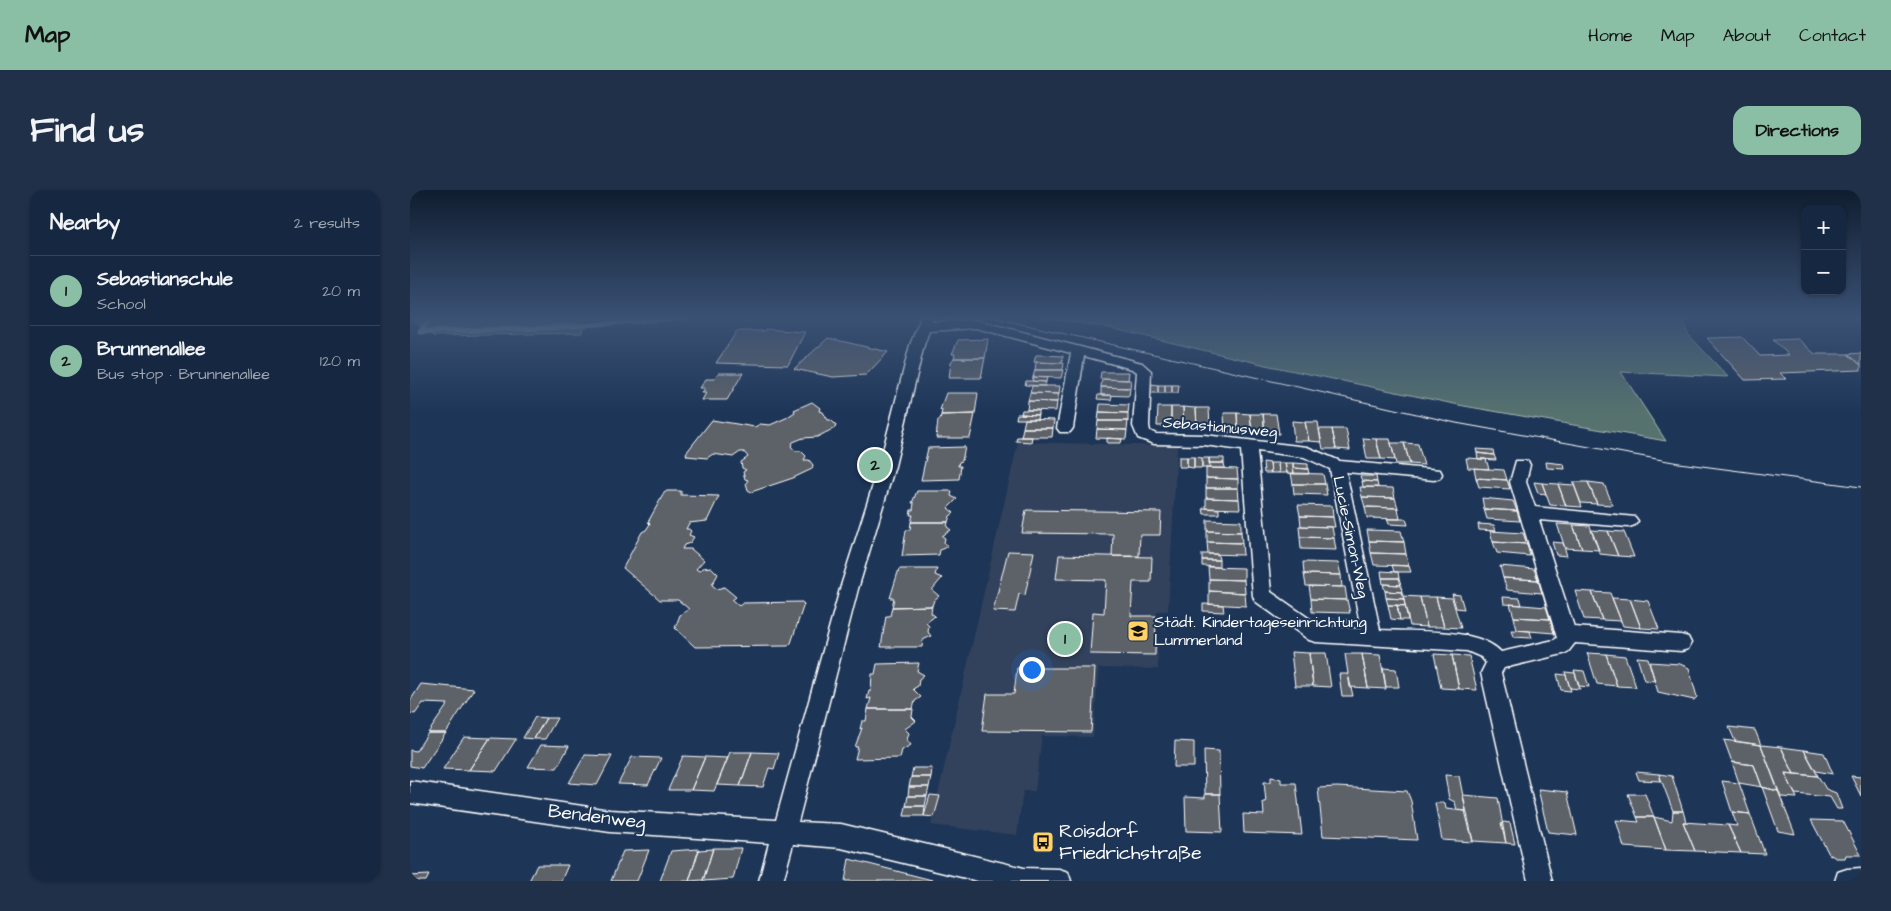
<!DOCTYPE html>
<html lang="en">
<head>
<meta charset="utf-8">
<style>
  :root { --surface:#162841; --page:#1f3048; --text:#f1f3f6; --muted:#9ea6b1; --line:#35445a; --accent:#8abfa5 }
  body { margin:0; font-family:"Architects Daughter",sans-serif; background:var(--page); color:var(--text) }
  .controls { position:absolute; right:15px; top:15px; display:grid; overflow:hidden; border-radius:10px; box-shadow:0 1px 4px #0004 }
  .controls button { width:45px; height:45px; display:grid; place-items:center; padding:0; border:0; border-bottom:1px solid var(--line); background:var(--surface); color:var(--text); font:25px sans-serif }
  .you { position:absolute; left:621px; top:479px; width:18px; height:18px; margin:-12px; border:4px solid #fff; border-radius:50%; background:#1a73e8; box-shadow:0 0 0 8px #1a73e833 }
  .badge { display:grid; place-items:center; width:32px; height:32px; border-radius:50%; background:var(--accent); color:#111; font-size:16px; font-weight:700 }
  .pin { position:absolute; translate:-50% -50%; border:2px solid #fff; box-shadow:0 1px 5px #0006 }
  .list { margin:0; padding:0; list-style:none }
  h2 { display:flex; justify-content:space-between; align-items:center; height:65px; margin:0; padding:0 20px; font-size:21px }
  h2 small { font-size:16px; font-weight:400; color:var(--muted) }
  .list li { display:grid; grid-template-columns:32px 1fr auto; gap:15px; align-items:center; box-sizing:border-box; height:70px; padding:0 20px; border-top:1px solid var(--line) }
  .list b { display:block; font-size:19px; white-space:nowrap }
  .list p { margin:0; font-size:16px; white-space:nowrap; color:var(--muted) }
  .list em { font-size:16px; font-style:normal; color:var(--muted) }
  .map { position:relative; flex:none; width:1451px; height:691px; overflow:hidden; border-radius:15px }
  header { display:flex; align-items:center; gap:30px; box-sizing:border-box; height:70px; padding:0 25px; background:var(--accent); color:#111 }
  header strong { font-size:24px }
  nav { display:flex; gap:28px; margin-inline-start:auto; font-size:18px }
  .intro { display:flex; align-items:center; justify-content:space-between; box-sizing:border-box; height:120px; padding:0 30px }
  h1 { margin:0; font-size:35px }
  .button { padding:12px 22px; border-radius:15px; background:var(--accent); color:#111; font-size:18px; font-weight:700 }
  main { display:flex; gap:30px; padding:0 30px }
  aside { flex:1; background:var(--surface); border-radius:15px; box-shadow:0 1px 4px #0004 }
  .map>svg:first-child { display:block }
  .built { fill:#30425c }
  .green { fill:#57726e; stroke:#abb8b6 }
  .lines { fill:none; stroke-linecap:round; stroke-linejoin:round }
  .stream { stroke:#90a9bb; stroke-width:5 }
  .building { fill:#5d6268; stroke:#fff }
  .street-casing { stroke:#fff; stroke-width:3 }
  .street { fill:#1d3557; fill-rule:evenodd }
  .tram { stroke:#fff; stroke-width:1 }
  .labels { text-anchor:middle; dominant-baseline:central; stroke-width:4; stroke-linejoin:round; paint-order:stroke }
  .street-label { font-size:16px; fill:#fff; stroke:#1d3557 }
  .poi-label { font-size:16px; fill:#fff; stroke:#1d3557; text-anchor:start }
  .near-street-label { font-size:19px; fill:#fff; stroke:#1d3557 }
  .near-poi-label { font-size:19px; fill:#fff; stroke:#1d3557; text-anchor:start }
</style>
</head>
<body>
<header>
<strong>Map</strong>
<nav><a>Home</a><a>Map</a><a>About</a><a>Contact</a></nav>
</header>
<div class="intro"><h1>Find us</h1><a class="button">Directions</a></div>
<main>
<aside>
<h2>Nearby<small>2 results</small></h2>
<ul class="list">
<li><span class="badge">1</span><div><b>Sebastianschule</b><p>School</p></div><em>20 m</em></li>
<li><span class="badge">2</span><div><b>Brunnenallee</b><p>Bus stop · Brunnenallee</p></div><em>120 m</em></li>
</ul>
</aside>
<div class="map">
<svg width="1451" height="691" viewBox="0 0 1451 691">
  <rect width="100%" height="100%" fill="#1d3557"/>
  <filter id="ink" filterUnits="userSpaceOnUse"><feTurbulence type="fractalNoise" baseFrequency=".02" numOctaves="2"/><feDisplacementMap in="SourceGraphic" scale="10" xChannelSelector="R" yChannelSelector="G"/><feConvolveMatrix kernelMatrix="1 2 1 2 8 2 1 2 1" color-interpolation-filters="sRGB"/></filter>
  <g filter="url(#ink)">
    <!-- built -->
    <path class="built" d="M608,252L767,256L758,421H747L748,479L689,478L683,547L632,546L625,601H613L607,645L521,635Z"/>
    <!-- green -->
    <path class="green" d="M0,127H207L174,130L172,143L23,146Z
      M631,127H1273L1277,143L1318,187L1211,182L1256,251L1054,216L860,176L700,138Z"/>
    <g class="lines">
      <!-- stream -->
      <path class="stream" d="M21,127L10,142L137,138L279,127"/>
    </g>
    <!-- building -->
    <path class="building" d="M355,139L395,142L378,175L306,173L327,141H354Z
      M1332,147L1350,166L1379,165L1363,150L1388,149L1405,164H1438L1451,175V180L1370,183L1376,189L1335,190L1297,148Z
      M418,148L478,162L456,185L423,187L384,179Z
      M578,149L575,168H544L545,164H542L548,150Z
      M1451,163V175L1438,164Z
      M626,165H635L653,166L652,173L624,172Z
      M544,168H575L571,188H539L541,172Z
      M626,172L654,173L653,180H625Z
      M625,180H653L651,188L623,187Z
      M691,182H719L718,190L690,189Z
      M308,183H333L317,210H292L296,203H292L295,198H290L296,189H304Z
      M623,187L637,188L636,192L622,191Z
      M692,189L721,190L720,198L691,197Z
      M616,191H622L636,192L635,196L615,195Z
      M742,194L748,195V203H741Z
      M748,195H755V203H748Z
      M755,195H762V203H755Z
      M762,195H769L768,203H762Z
      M622,196H650L649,204L620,203Z
      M691,197L720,198L719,206L691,205Z
      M536,203H568L565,224L531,225L532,220H530Z
      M620,203L649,204L647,212L618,211Z
      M688,205H702L701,210L687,209Z
      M618,211L647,212L646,221L617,220Z
      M402,212L410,218L409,221L413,222L418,230H421L426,235L425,238L407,247L393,248L383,252L381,256L385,261H391L396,266L394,270H399L403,275L402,279L383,288L341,302L338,300L336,293L338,290L335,289L333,282L336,280L332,278L331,272L338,267L334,262H330L323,267L303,264L297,268L277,266L276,263L302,230L345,237L350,234L360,235L376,228L385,222L384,220Z
      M690,214L719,215L718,223L689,222Z
      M748,217H761V236H747Z
      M761,217H773L774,237L761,236Z
      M773,217L786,218L787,237H774Z
      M786,218H799L800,237H787Z
      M612,220H628V225L611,224Z
      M689,222L718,223V231H688Z
      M814,223H827L828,243L815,242Z
      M827,223L840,224L842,243H828Z
      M565,224L560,248H526L528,230H530L531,225Z
      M607,224H611L628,225L627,229H606Z
      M840,224H853L855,243H842Z
      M853,224H866L869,244L855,243Z
      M615,229L644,230L643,238H613Z
      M688,231H718L717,240L687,239Z
      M882,231L895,232L899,251H884Z
      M895,232H908L911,252L899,251Z
      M613,238H643L642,247H611Z
      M687,239L717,240L716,249L686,248Z
      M909,239H922L926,259H913Z
      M922,239H936L940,260L926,259Z
      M607,247H622L621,252L606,251Z
      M697,248L712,249L711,253H697Z
      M953,248L966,249L971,269H957Z
      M966,249H980L985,270L971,269Z
      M981,253H994L1000,274H986Z
      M994,253L1008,254L1014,275L1000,274Z
      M555,257L552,271L549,272L548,276H551L549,289L511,290L518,258Z
      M1066,259L1083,260L1084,265L1067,263Z
      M1067,263L1084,265L1086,270L1068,269Z
      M769,267H777V277H769Z
      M777,267H784V278L777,277Z
      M784,267L792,268V278H784Z
      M792,268H799L800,278H792Z
      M799,268H814V273H799Z
      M1056,268L1076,269L1079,279L1058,278Z
      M853,272L860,273L861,283H854Z
      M1136,272L1154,274L1155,279L1137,278Z
      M799,273H814L815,278H800Z
      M860,273H868L869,283H861Z
      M868,273H875L877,283H869Z
      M875,273H883L884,284L877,283Z
      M883,273L898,274V279L883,278Z
      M796,278L827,279L828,289L796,288Z
      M883,278L898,279L899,284H884Z
      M1064,278L1094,280L1097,290L1066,288Z
      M881,283L913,284L915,294H883Z
      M950,286H966L967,292L952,291Z
      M796,288L828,289V298H796Z
      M1066,288L1097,290L1100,299L1069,297Z
      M952,291L967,292L968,297H953Z
      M1124,292L1132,293L1136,304L1128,303Z
      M1163,292H1178L1187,314L1171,313Z
      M1178,292L1194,294L1203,315L1187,314Z
      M1132,293L1148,294L1156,316L1140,315Z
      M883,294H915L917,305L884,304Z
      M1148,294L1164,295L1172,317L1156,316Z
      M950,297L983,298L985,308L952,307Z
      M796,298H828L829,309L796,308Z
      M257,301H271V305L309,306L297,331L279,333L276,339H279L281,341L279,345L284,347L280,353L274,355L272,359H281L294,370L286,379L289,381L293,378L301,377L308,384L302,395L307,399L314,397L326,407L322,410L329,416L333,413L392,412L394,414L381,453L378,456L285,457L265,438L270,425L279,419L268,410H250L213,378L232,342L236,340L240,334L238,332L254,303Z
      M507,301H542L541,306L547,309L538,318L544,323L540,326L538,332H501L503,325H500L501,320H503L504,313H502Z
      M952,307L985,308L988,318L955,317Z
      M796,308L829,309L830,319L796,318Z
      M1072,308L1103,311L1107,321L1074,319Z
      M888,315L922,316L923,327L890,326Z
      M955,317L988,318L990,329L957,328Z
      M793,318L809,319V324H794Z
      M1074,319L1107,321L1110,331L1077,329Z
      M616,320L751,322L750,345H730L729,366H702L703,344L612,343Z
      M890,326L923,327L925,337L891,336Z
      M977,329H996L998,335L979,334Z
      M797,330L831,331V342L797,341Z
      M501,332H538L537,337L541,340L532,346L535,348L534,353L538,356L530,360L529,365L492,366L496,340H500Z
      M1068,334L1084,335L1086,341L1069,340Z
      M1147,334L1163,335L1172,359L1155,358Z
      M1163,335L1180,336L1189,360L1172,359Z
      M889,336L922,337L924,348L890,347Z
      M957,340L991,341L994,352L959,351Z
      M1181,340L1198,341L1208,366L1190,364Z
      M797,341L831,342L832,353L797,352Z
      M1080,341L1113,343L1117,354L1083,352Z
      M1198,341L1214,342L1224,367L1208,366Z
      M890,347L924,348L926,360L891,359Z
      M959,351L994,352L996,364L961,363Z
      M797,352L832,353L833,365L798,364Z
      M1083,352L1117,354L1120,366L1087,363Z
      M1142,352L1153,353L1157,366L1146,365Z
      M598,361L624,362L615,405L609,404L605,422L583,421Z
      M961,363L996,364L999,376L964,375Z
      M792,364H808L809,370H792Z
      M649,365L742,367L741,392H723L721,426H746L745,465L680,464L683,422L694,423L696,390L646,389Z
      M792,370H809V377L792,376Z
      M893,372L928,373L931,385L894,384Z
      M982,375L999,376L1001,382H984Z
      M1090,376L1124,379L1128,390L1093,388Z
      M798,377L834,378V390L799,389Z
      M489,379H527L525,385L532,388L522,400L529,406L524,410L522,416L482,417L484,408H480Z
      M971,381L988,382L989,388H972Z
      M894,384L931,385L932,397L896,396Z
      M972,388H989L991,395L973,394Z
      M1093,388L1128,390L1132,403L1097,400Z
      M799,389L834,390L835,403L799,401Z
      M973,394L991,395L992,402L975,401Z
      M899,396L935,397L937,410L901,409Z
      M799,401L835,403L836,416L799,414Z
      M975,401L992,402L994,409L976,408Z
      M1165,401L1182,402L1192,430L1174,429Z
      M1182,402L1200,403L1211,431L1192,430Z
      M1042,404L1050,405L1054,419L1046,418Z
      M993,406L1010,407L1017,437L1000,436Z
      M1010,407H1026L1034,437H1017Z
      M1026,407L1042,408L1051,438L1034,437Z
      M1093,407L1110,408L1112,415L1094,414Z
      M976,408L994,409L995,416L978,415Z
      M1202,408L1220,409L1231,438L1213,436Z
      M901,409L937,410L940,423L902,422Z
      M1220,409L1238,411L1249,439L1231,438Z
      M793,414L813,415L814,422L793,421Z
      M1100,414L1136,417L1140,429L1104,427Z
      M978,415H987L990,430L981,429Z
      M987,415L995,416L998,430H990Z
      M522,416L521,423L525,426L516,433L519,436L518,442L521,446L513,450L512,457H471L476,426H480L482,417Z
      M1104,427L1140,429L1144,443L1107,440Z
      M920,430H938L939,438L921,437Z
      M1101,440L1120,441L1122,448L1103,447Z
      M881,462L899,463L903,496H885Z
      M899,463H916L921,497L903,496Z
      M1177,463L1196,464L1207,496L1187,494Z
      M935,464H952L958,498L940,497Z
      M952,464L970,465L976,499L958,498Z
      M1024,464L1042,465L1049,499L1031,498Z
      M1196,464L1215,466L1226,497L1207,496Z
      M1042,465L1059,466L1067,500L1049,499Z
      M1227,467L1238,468L1245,491L1234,490Z
      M1239,472L1270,474L1279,478L1287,507L1284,510L1248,502Z
      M509,473L507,481L514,485L509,489L508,496L503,499L511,507L505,511L503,519H458L461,508L457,509L459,501H461L462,484H465L467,474Z
      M607,478H685L681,542L572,541L577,504H604Z
      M973,478L986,479L989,497H976Z
      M1164,480L1174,481L1179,497L1169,496Z
      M1155,482L1165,483L1170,499L1160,498Z
      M929,484H938L943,506H932Z
      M1147,484L1156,485L1161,501L1151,500Z
      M11,494L64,499L36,543H18L38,514L13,513L5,524L0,523V511Z
      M458,519H503L502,527L506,531L495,539L499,543L497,550L501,555L492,560L490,568L445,569L448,557H445L452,538L450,539L452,531H456Z
      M125,527L136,528L124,549L113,548Z
      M136,528H147L135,549H124Z
      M1319,537L1345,540L1351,555L1325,551Z
      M18,543H36L12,578L0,576V560L6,561Z
      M54,547L80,548L59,580L33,579Z
      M80,548L106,549L86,581L59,580Z
      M1314,550L1351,555L1368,601L1352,597L1344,575L1322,572Z
      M765,551L784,552V577H764Z
      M131,555L159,556L147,578L118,577Z
      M1351,555L1371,557L1384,584L1375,583L1387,608L1371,607Z
      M1371,557L1394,560L1408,586L1384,584Z
      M794,560L809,561L810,604H795Z
      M1394,560L1414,563L1423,584L1406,581Z
      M320,562H342L330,596L307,595Z
      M342,562L369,563L364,579L359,578L353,597L330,596Z
      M175,565L202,566L187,595L159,593Z
      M273,566L295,567L281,600H258Z
      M222,567L251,568L238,595L208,594Z
      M295,567L318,568L304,601L281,600Z
      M1322,572L1344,575L1352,597L1329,593Z
      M503,578H522L521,587H501Z
      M1226,582L1249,584L1251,591L1229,590Z
      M1375,583L1408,586L1416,599L1426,603L1432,619H1427L1420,607L1385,604Z
      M1249,584L1262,586L1273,621H1263Z
      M1035,585L1049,586L1056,621L1047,620L1045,612L1039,609Z
      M1441,586L1451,587V606Z
      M501,587H521L519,597H499Z
      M861,587L871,589V593H886L892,645L834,643L833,624L854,625L853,612H856L854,592H861Z
      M1312,591L1329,593L1340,624L1322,622Z
      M499,597H519L517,606H498Z
      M927,597L997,601L1001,611L1007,650L913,646L908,598Z
      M1352,597L1368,601L1385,644L1368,641Z
      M1128,599L1157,602L1167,645L1138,642Z
      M795,604H810L812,642L776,641L775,607L795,608Z
      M1218,604H1235L1244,627H1227Z
      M520,605L530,606L524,627L514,626Z
      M1053,605L1088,608L1096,653L1063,651Z
      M498,606H517L515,616H496Z
      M1025,613H1035L1036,619L1055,621L1063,652L1032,650Z
      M496,616H515L514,626H494Z
      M1263,621H1273L1276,632H1273L1285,661L1256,660L1244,627L1262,631Z
      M1322,622L1340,624L1355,664L1331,663L1318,635L1327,636Z
      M1227,627H1244L1256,660L1214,657L1206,630L1229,632Z
      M1401,630L1433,631L1451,665H1436L1435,668H1426L1419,664Z
      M1094,632L1100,633L1105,654L1096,653L1091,634Z
      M1273,632L1318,635L1331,663L1285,661Z
      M303,658H331L323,689L293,691Z
      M289,659L279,691H250L261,661Z
      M303,659L293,690L279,691L289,660Z
      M239,660L227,691H201L213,661Z
      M439,669L526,691H435Z
      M127,675H158L151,691H119Z
      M19,685L16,691H0V686Z"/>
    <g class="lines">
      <!-- street casing -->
      <g class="street-casing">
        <path id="street" d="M511,127H523L522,132L566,130L732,173L741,181L739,236L740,241L746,244L794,245L897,257L930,271L1030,280L1032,284L1030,288L1024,290L936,282L970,440C1003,442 1068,437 1091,462L1144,450L1147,448L1100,292L1106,271H1118L1120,275L1116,292L1125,317L1225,327L1228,331L1225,335L1219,337L1129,330L1164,437L1271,445L1278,447L1281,453L1278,459L1271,461L1165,453L1157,463L1094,478L1091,483L1142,691H1118L1071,483L1076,473L1071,467L1057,461L906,452L899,450L845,411L843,406L831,260L794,255L744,254L728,248L723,236L727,182L722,179L674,166L663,238L660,242H650L647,238L661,163L566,138L519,141L514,155L485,276L448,399L388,632L431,634L614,678L649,679L658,682L661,691H568L431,658L383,654L373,691H349L359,653L200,642L0,613V591L200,620L366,630L430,399L469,276L500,155ZM847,261L894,267L920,279L951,439L910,436L861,402Z
          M1451,678V691H1425L1428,682L1437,679Z"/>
      </g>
      <!-- street -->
      <use href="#street" class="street"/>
      <!-- tram -->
      <path class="tram" d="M581,127L1046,233L1269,273L1451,297"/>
    </g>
  </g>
  <!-- sky -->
  <linearGradient id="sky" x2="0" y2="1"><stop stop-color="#101d30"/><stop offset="0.57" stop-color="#3a5174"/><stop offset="1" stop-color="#3a5174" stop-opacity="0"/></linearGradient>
  <rect width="1451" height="224" fill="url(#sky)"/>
  <!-- icons -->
  <defs>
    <g id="school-square" transform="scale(1.125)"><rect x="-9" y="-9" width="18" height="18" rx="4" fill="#ffd166" stroke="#1d3557"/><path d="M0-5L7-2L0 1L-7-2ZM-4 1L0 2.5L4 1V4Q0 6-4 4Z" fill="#111"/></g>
    <g id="bus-square" transform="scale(1.125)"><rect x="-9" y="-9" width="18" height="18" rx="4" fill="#ffd166" stroke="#1d3557"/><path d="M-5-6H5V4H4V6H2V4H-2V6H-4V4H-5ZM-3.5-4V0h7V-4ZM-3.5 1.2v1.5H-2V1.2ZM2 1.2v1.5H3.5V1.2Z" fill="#111"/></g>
  </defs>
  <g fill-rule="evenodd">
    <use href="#school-square" x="728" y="441"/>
    <use href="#bus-square" x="633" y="652"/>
  </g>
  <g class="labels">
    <!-- street labels -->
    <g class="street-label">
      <text transform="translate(810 237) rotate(5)">Sebastianusweg</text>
      <text transform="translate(941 347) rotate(78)">Lucie-Simon-Weg</text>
    </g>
    <!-- poi labels -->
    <g class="poi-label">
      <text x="744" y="432">Städt. Kindertageseinrichtung<tspan x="744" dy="18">Lummerland</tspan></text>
    </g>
    <!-- near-street labels -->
    <g class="near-street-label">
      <text transform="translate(187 627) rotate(7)">Bendenweg</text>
    </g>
    <!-- near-poi labels -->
    <g class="near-poi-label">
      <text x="649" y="641">Roisdorf<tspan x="649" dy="22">Friedrichstraße</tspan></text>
    </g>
  </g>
</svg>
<div class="controls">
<button>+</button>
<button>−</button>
</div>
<div class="you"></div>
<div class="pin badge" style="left:655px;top:449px">1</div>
<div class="pin badge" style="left:465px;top:275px">2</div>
</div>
</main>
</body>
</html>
